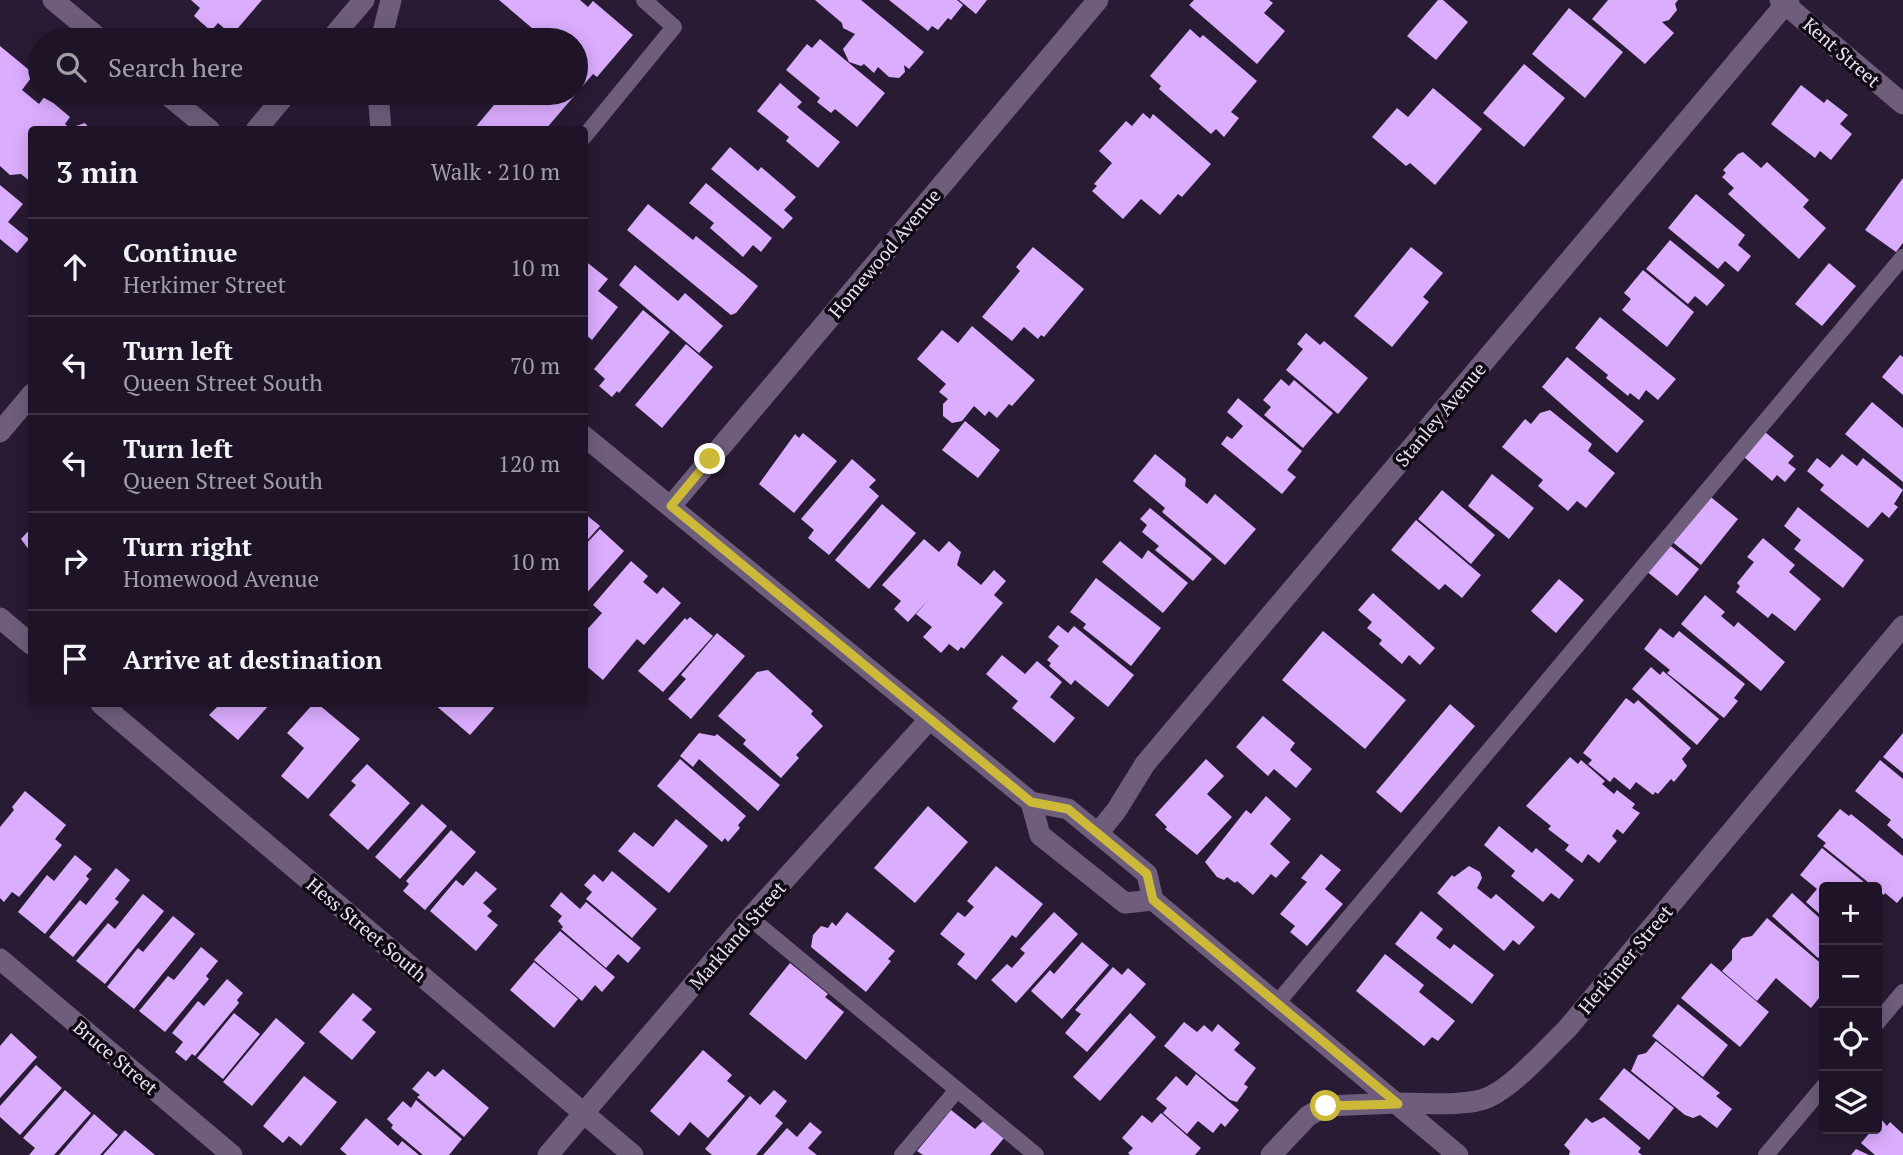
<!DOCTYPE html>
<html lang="en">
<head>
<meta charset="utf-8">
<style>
  :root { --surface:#1f1427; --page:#2c2133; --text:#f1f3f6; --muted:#a19ea7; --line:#3c3344 }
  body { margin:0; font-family:"PT Serif",serif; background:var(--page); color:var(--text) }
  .controls { position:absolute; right:21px; bottom:21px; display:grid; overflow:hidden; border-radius:7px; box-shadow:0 4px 18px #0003 }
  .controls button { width:63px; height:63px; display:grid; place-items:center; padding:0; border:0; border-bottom:2px solid var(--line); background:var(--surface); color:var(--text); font:35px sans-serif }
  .stop { position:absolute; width:21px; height:21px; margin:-16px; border:5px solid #cdb938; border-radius:50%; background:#fff }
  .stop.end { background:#cdb938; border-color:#fff; box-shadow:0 2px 7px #0008 }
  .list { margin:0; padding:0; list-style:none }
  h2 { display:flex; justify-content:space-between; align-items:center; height:91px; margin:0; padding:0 28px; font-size:30px }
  h2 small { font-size:23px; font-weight:400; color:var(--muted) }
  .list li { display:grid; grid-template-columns:46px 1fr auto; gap:21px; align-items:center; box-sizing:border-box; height:98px; padding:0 28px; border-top:2px solid var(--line) }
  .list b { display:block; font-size:26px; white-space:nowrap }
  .list p { margin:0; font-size:23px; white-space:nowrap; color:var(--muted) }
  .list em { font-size:23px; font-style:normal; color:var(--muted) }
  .icon { flex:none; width:38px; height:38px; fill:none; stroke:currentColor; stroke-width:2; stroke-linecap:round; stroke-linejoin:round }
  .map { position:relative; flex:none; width:1903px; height:1155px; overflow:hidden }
  .search { position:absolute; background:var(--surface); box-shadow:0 4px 18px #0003; left:28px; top:28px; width:560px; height:77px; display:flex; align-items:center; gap:18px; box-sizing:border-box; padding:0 24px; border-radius:38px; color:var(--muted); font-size:26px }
  .panel { position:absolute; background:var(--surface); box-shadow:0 4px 18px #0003; left:28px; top:126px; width:560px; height:581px; border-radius:7px }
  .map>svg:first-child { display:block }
  .building { fill:#dbadff }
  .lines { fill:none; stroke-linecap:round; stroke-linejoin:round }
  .lane { stroke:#6e5e7b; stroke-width:16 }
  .street { stroke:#6e5e7b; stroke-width:21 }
  .secondary { stroke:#6e5e7b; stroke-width:21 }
  .route { stroke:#cdb938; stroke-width:9 }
  .labels { text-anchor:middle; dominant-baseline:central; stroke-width:7; stroke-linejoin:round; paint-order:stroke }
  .street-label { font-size:19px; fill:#e8dff0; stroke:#0f0913 }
</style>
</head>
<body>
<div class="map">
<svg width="1903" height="1155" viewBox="0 0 1903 1155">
  <rect width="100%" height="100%" fill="#291b34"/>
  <!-- building -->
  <path class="building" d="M191,0H262L232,35L218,23L211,31L194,16L200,8Z
    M499,0H580L588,7L593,1L633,35L597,77L593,74L545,130H473L504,93H576V40H546Z
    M815,0H861L924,52L909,69L904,65L905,72L899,78L889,77L878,67L874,73L864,64L861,66L849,62L843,49L855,34L843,28L842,23Z
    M889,0H957L963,5L951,20L948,18L938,30L932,26L928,31Z
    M959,0H987L976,14Z
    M1194,0H1269L1273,3L1264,13L1285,31L1257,64L1189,5Z
    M1438,0H1443L1468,22L1436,60L1407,36Z
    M1608,0H1678L1675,4L1677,10L1669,20L1662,22L1674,33L1645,64L1592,19Z
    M1569,8L1623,52L1585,98L1532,54Z
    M1190,29L1200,38L1203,35L1257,81L1231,112L1239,118L1224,137L1216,129L1211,134L1159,89L1161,86L1150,76Z
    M820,39L885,93L857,127L835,109L831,113L817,102L820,98L786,70L807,44L812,48Z
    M0,46L34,74L22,90L39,104L45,96L70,117L65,124L70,128L85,123L91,130H32V183L21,174L10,175L0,166Z
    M1524,64L1565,98L1524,147L1483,113Z
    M780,83L802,102L797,107L840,142L818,168L786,141L789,137L757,111Z
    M1801,85L1824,103L1827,99L1848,115L1840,124L1852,134L1831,160L1820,151L1815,158L1771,124Z
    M1433,88L1482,129L1435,185L1410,163L1406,166L1372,137L1397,108L1408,117Z
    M1143,113L1150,119L1153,114L1211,164L1182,197L1178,194L1160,215L1141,199L1123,219L1092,191L1097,186L1094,184L1112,163L1099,151L1126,121L1132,126Z
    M730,147L758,171L761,167L796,197L784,210L793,218L783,229L711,169Z
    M1743,152L1761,168L1767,162L1809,200L1803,207L1826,228L1799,259L1728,194L1734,188L1722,177L1726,173L1723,170L1738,154Z
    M1903,178V243L1896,252L1865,230Z
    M706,183L772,238L761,252L753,245L743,257L710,228L714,223L689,203Z
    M0,185L23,204L8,222L29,239L17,253L0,239Z
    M1696,194L1745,235L1738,245L1751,256L1738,272L1725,261L1718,269L1668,228Z
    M648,204L693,240L696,236L758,286L736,313L731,315L627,230Z
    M1670,240L1725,285L1707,306L1695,296L1688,304L1646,269Z
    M1033,247L1084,289L1044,337L1041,335L1038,339L1024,327L1012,341L982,317L1020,271L1016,267Z
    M1411,247L1443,273L1423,297L1429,302L1392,347L1354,316Z
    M584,260L608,279L598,291L618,307L592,340L584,333Z
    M1829,263L1856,286L1822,326L1795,304Z
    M635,265L678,301L685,293L723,326L699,353L619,285Z
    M1643,270L1694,312L1667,347L1622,310L1631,299L1624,293Z
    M643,310L670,332L619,393L617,391L612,397L599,386L605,379L594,369Z
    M1600,317L1676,379L1658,400L1646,390L1639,400L1630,393L1628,396L1606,378L1608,375L1575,348Z
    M972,326L1035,380L1012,406L1009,404L997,418L989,411L985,416L974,406L962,421L952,423L943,416V404L948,399L939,392L946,384L917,359L942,330L958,343Z
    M1306,333L1320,345L1324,341L1368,378L1338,414L1286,370L1303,349L1297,344Z
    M686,344L713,367L662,428L635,405Z
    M1900,355L1903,357V395L1882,377Z
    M1567,357L1644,421L1617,453L1542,387Z
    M1281,379L1289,386L1294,380L1333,413L1303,448L1264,415L1271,407L1263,400Z
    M1238,398L1302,451L1287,470L1296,477L1282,494L1221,444L1227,436L1232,439L1243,426L1227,412Z
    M1872,402L1903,428V482L1845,434Z
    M1550,410L1592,444L1588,451L1615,473L1586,508L1577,501L1568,511L1538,486L1543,480L1502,447L1525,419L1531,424L1540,413Z
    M965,421L1000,450L978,478L942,450Z
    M1765,432L1794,456L1788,463L1796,469L1785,482L1777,475L1772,481L1744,457Z
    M803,433L837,461L794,513L759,484L795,434L799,438Z
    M1155,454L1186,479L1185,486L1207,504L1215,494L1256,529L1225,565L1162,512L1165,508L1133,481Z
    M1842,454L1857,466L1863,458L1903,490L1894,504L1898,507L1889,518L1882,512L1868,528L1820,490L1824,485L1807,471L1817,458L1830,468Z
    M852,459L876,480L869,487L879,496L829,555L808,538L814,530L801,519Z
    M1492,474L1534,508L1509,539L1468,506Z
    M1442,490L1495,535L1471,564L1418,519Z
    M1707,494L1738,519L1701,565L1670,540Z
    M882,504L916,533L869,589L835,560Z
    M1798,507L1864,560L1843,588L1794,549L1801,540L1784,526Z
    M1150,508L1212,559L1193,581L1155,550L1159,546L1142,532L1147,525L1140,519Z
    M584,513L600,526L584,544Z
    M1416,520L1481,575L1462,598L1445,584L1439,590L1391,550Z
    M32,527V554L21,539Z
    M600,529L624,551L584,596V546Z
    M1763,538L1795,565L1789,572L1821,599L1795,631L1772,613L1768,618L1736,592L1740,586L1737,583L1754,562L1747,557Z
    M924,539L939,552L949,541L961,552L957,565L981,585L994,570L1006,581L994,595L1003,603L964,649L961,647L958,651L949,644L941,653L923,637L932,627L916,614L929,599L908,622L894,609L901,601L882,585Z
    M1120,541L1142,559L1148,550L1188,583L1163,613L1102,562Z
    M1667,543L1699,569L1677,596L1645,570Z
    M631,561L648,576L643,582L657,594L663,587L681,603L644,645L637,639L603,680L584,664V633L602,613L593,605Z
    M1096,578L1161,628L1131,666L1083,628L1086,624L1070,612Z
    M1559,579L1584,600L1556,633L1531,611Z
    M1373,593L1435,648L1420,665L1409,655L1402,664L1379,644L1382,640L1367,628L1372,622L1358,610Z
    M1705,595L1725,612L1721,616L1734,627L1738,622L1785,662L1761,691L1681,624Z
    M690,617L713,636L663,692L638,671L685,618L687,620Z
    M1058,625L1068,633L1074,626L1134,675L1108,707L1075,680L1071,685L1049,666L1051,663L1047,660L1059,646L1048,637Z
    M1660,628L1673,638L1679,631L1745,684L1734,698L1738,701L1724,718L1667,673L1670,670L1644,649Z
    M1323,631L1406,700L1365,749L1282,680Z
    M717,633L745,656L691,719L668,699L686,679L681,675Z
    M1002,655L1025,674L1037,661L1062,682L1050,697L1075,718L1054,743L1012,708L1018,701L986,674Z
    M1651,667L1660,675L1663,671L1719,719L1697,745L1632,689Z
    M768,670L813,711L811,714L823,726L796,755L799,758L781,778L743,744L746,740L718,716L757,672Z
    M1626,698L1634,704L1638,700L1691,748L1682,759L1687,766L1674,782L1671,779L1658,794L1655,792L1653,795L1636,782L1630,790L1614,777L1610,782L1588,764L1592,760L1583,753Z
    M220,704H270L238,740L209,715Z
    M313,704H318L360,739L308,799L281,776L304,748L287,733Z
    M434,704H489L494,708L470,735Z
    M1450,704L1475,726L1401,813L1376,792Z
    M1263,716L1295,743L1290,750L1312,769L1296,788L1274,769L1268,776L1236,747Z
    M699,733L715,736L717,734L780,785L758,811L699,759L693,767L680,756Z
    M1903,733V773L1883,757Z
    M1570,757L1578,764L1581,760L1605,781L1602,784L1614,794L1617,790L1635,804L1632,808L1640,813L1623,834L1617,829L1612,836L1617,841L1599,863L1588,854L1582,863L1565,850L1569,845L1548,829L1551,826L1526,806Z
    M680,759L746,816L738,825L740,828L728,842L725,838L722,842L657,786Z
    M1206,759L1224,776L1207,794L1232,817L1197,855L1165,829L1167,827L1155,815Z
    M1880,760L1903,779V839L1887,825L1891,820L1855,791Z
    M367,764L410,803L368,850L329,815L356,785L351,781Z
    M25,791L66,825L55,839L62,845L19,897L12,892L4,902L0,898V827L14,810L12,807Z
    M1266,796L1291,819L1270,844L1290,862L1276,878L1271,874L1253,895L1237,881L1235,883L1227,877L1224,880L1217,877L1205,862L1246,810L1251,814Z
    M422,804L447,826L400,879L375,857Z
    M928,806L968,842L915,903L874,868Z
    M1840,809L1849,816L1851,814L1903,856V896L1897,903L1885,893L1884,895L1877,890V887H1874L1823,846L1826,843L1817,836Z
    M676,819L708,846L669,893L618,851L634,832L653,847Z
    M1499,826L1532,853L1536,848L1574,880L1559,899L1551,893L1543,902L1511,876L1515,871L1484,845Z
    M451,830L476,852L425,910L403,891L409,884L406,881Z
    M1822,848L1870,887H1824V918L1806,902L1817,889L1800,875Z
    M1321,854L1341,870L1325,889L1343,904L1307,946L1290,932L1295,926L1280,914L1307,882L1301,878Z
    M75,855L92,869L86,876L89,879L45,934L18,912L47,875L54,881Z
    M996,866L1043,904L1016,938L1012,935L976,980L957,964L965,954L940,934L958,912L965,917L974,907L967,901Z
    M1469,866L1480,872L1482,878L1477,888L1491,899L1496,894L1535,927L1519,945L1513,940L1504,951L1437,893L1452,875L1454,877Z
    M116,868L130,880L115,899L119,902L73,957L49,937L80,900L86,905Z
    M476,871L497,889L483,903L492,911L487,916L498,925L476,951L430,911L456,880L463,886Z
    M612,871L657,909L632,938L586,899L592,892L584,885L594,874L603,882Z
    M561,892L580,909L586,902L641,948L628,963L618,954L606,968L561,929L563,927L558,921L562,916L550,906Z
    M1792,893L1824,922V954L1823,953L1818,958L1772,916Z
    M143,894L164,911L105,984L76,961L108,923L115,929Z
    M1421,911L1443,929L1436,938L1450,949L1454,944L1494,975L1472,1004L1395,944Z
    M847,912L895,951L888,959L891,961L866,992L811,947L813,935L821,926L828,928L832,922L836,926Z
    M1054,912L1078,934L1016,1003L991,980L1007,964L1012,968L1025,953L1020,949Z
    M173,916L195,934L134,1009L107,987L138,948L143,952Z
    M1767,918L1824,966L1819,973L1824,977V992L1811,1008L1776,978L1757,1001L1722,971L1732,960V950L1742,938L1752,936Z
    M560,931L615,977L602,992L595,985L582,1001L534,960Z
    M1082,942L1109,965L1062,1019L1031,991L1050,970L1054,974Z
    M201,947L218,961L206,976L209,979L165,1032L139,1011L168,976L174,980Z
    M1385,954L1424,985L1419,992L1455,1021L1438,1041L1432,1037L1424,1046L1356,991Z
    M534,962L578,999L554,1028L510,990Z
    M790,963L828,994L825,997L844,1012L806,1060L749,1014Z
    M1711,963L1769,1012L1740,1047L1681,998Z
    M1113,967L1122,975L1128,968L1146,984L1087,1052L1065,1033L1081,1014L1075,1010Z
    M227,979L243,993L237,1000L239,1003L195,1056L192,1054L186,1061L175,1052L183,1042L172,1033L198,1001L204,1006Z
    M353,993L372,1009L362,1020L376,1032L352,1060L319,1032Z
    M1678,1004L1728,1045L1703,1077L1652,1036Z
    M234,1013L260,1034L223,1079L197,1058Z
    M1130,1013L1156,1037L1100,1101L1073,1077Z
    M276,1018L305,1043L252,1106L223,1082Z
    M1184,1022L1197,1032L1204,1025L1212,1032L1218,1024L1240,1043L1234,1050L1256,1068L1244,1084L1248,1087L1237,1102L1230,1100L1164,1046Z
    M11,1033L37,1057L0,1098V1046Z
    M1656,1041L1720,1093L1716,1096L1732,1109L1717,1128L1700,1115L1693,1118L1685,1115L1631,1071L1638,1055L1646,1053Z
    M703,1050L732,1075L727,1081L745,1096L708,1138L690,1122L679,1136L650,1111Z
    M36,1065L62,1088L20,1135L0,1117V1106Z
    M1624,1068L1674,1108L1649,1140L1599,1099Z
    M443,1069L489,1108L464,1137L417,1097L420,1095L412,1089L428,1071L435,1077Z
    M1196,1074L1239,1110L1225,1127L1221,1123L1213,1133L1198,1121L1187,1134L1163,1113L1167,1108L1156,1099L1176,1076L1187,1086Z
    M304,1076L337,1102L301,1146L289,1136L283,1143L263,1126Z
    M65,1090L91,1113L54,1155H29L35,1148L23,1138Z
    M774,1090L787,1101L775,1116L783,1123L756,1155H712L705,1149L750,1096L760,1105Z
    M416,1100L462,1139L449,1155H423L391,1128L393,1125L387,1119L403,1101L411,1108Z
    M951,1110L975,1129L983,1121L1004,1138L990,1155H923L917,1151Z
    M1161,1113L1201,1148L1195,1155H1130L1128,1153L1133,1148L1122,1138L1142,1115L1152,1123Z
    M94,1114L118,1135L100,1155H59Z
    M1604,1117L1641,1148L1638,1152L1642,1155H1569L1570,1151L1564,1145L1586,1118L1592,1123Z
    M366,1118L398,1146L402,1141L419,1155H347L340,1149Z
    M1881,1119L1887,1126L1890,1122L1903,1134V1155H1875L1861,1143L1873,1129H1877V1124Z
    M810,1122L822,1132L808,1148L817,1155H763L787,1128L797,1137Z
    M125,1130L155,1155H103Z
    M1856,1149L1869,1155H1851Z"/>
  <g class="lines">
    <!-- lane -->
    <path class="lane" d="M584,137L674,27L644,0
      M750,918L1036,1155
      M1278,1002L1903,257
      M1877,1023L1903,992
      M902,1155L957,1090
      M1766,1155L1824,1086"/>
    <!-- street -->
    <path class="street" d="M1780,0L1903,104
      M0,432L32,394
      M671,506L1098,0
      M0,618L32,645
      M101,704L633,1155
      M1098,833L1116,811L1145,764L1789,0
      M0,959L232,1155
      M1397,1103C1421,1103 1469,1107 1489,1097C1515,1085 1545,1050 1567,1029L1903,626
      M548,1155L750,918L929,720"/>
    <!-- secondary -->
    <path class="secondary" d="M53,0L101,40
      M330,40L364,0
      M381,40L391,0
      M165,93L210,130
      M378,93L381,130
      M256,130L287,93
      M584,436L1031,802L1068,809L1147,874L1153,900L1458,1155
      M1031,802L1040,835L1125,903L1153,900
      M1271,1155L1308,1116L1326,1106L1397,1103"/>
  </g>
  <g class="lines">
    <!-- route -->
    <path class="route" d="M710,459L671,506L1031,802L1068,809L1147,874L1153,900L1398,1104L1326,1106"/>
  </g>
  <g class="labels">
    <!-- street labels -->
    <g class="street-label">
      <text transform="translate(1842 52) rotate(41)">Kent Street</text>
      <text transform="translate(884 253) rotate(-50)">Homewood Avenue</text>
      <text transform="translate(1440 414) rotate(-50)">Stanley Avenue</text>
      <text transform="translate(367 929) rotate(40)">Hess Street South</text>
      <text transform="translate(737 935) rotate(-49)">Markland Street</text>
      <text transform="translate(1625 959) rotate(-50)">Herkimer Street</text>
      <text transform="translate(116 1057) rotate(40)">Bruce Street</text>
    </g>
  </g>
</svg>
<div class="controls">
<button>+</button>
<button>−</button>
<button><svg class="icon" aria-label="locate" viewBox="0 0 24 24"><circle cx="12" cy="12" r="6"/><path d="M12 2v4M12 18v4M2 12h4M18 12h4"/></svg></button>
<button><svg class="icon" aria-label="layers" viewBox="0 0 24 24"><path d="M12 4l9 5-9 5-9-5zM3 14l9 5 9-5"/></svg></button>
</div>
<div class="stop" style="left:1326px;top:1106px"></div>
<div class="stop end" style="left:710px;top:459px"></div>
<div class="search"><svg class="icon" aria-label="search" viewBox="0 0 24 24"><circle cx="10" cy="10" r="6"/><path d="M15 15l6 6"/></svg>Search here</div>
<section class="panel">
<h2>3 min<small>Walk · 210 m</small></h2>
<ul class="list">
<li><svg class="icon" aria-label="ahead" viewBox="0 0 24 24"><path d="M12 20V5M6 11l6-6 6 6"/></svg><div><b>Continue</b><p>Herkimer Street</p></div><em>10 m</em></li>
<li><svg class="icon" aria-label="left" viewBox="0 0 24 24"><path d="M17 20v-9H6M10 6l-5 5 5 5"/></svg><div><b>Turn left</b><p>Queen Street South</p></div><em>70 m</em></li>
<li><svg class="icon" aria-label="left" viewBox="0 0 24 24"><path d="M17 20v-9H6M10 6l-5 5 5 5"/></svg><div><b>Turn left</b><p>Queen Street South</p></div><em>120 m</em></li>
<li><svg class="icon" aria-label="right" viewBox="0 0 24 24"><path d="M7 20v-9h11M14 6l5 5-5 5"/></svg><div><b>Turn right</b><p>Homewood Avenue</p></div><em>10 m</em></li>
<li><svg class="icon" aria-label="arrive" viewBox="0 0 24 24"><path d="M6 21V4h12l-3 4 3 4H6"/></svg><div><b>Arrive at destination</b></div></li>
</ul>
</section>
</div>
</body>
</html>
